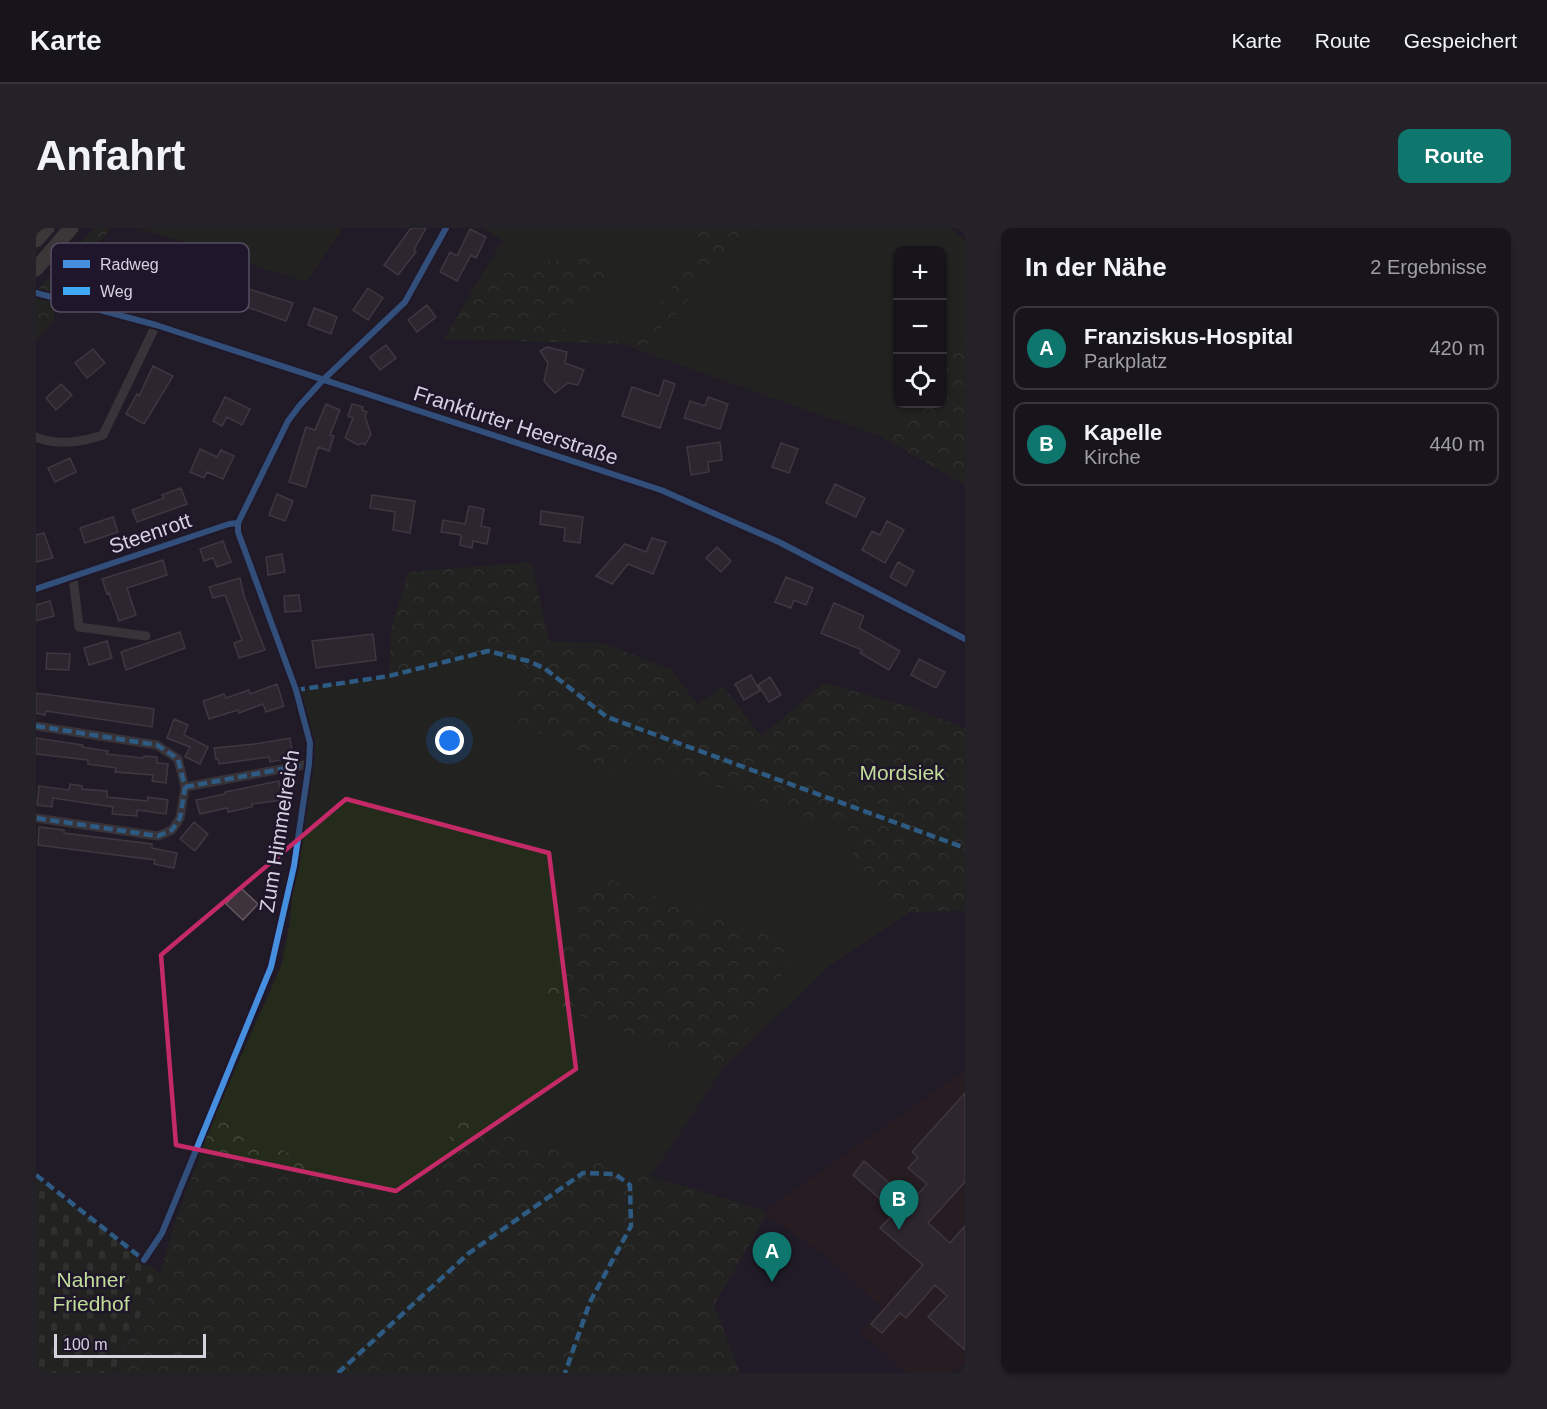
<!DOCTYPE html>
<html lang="de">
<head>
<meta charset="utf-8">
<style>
  :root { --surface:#18141c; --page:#252129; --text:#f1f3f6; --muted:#9f9ea3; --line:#36333b; --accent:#0f766e }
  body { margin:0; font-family:Helvetica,sans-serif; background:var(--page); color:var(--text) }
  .controls { position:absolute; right:18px; top:18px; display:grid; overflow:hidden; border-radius:12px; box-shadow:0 2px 4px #0004 }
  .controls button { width:54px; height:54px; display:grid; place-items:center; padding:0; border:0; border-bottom:2px solid var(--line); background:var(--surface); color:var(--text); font:30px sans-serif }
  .scale { position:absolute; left:18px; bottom:15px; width:152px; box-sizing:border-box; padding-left:6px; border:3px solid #d6d1df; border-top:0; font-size:16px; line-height:21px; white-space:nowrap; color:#d6d1df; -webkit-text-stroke:4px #1f162b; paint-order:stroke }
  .you { position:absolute; left:414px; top:513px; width:21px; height:21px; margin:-15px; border:4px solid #fff; border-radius:50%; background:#1a73e8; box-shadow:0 0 0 9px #1a73e833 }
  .badge { display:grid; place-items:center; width:39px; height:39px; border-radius:50%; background:var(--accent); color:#fff; font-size:20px; font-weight:700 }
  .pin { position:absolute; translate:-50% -50px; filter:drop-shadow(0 2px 3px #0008) }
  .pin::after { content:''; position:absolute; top:32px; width:21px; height:18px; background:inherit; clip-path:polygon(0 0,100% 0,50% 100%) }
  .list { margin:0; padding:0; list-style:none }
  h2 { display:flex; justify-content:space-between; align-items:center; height:78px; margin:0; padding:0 24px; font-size:26px }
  h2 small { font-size:20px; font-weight:400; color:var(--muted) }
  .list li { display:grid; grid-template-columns:39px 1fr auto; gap:18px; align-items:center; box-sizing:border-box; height:84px; margin:0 12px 12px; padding:0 12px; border:2px solid var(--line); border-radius:12px }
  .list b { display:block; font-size:22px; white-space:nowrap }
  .list p { margin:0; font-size:20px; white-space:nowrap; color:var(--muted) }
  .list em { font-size:20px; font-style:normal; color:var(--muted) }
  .icon { flex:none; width:33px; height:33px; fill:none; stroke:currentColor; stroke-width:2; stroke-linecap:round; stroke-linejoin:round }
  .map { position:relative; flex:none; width:929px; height:1145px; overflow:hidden; border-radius:12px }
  header { display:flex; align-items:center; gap:36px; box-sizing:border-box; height:84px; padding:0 30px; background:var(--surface); border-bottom:2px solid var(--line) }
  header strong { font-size:28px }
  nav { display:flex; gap:33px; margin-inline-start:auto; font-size:21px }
  .intro { display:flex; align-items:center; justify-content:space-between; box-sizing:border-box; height:144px; padding:0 36px }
  h1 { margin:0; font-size:42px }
  .button { padding:15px 27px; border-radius:12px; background:var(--accent); color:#fff; font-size:21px; font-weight:700 }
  main { display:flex; gap:36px; padding:0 36px }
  aside { flex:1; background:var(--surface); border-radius:12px; box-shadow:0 2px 4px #0004 }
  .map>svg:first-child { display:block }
  .commercial { fill:#2d1d1c }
  .green { fill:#242b1a }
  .forest { fill:url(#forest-crowns) }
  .cemetery { fill:url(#cemetery-stones) }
  .building { fill:#3e333b; stroke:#625960; stroke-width:1.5 }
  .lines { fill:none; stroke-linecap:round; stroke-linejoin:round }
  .minor { stroke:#54514f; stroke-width:9 }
  .highway { stroke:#5c5951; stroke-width:15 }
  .quiet { stroke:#3fa9f5; stroke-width:4.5; stroke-dasharray:9 4.5; stroke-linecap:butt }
  .cycleway-casing { stroke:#1f162b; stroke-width:10 }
  .cycleway { stroke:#468fdf; stroke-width:6 }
  .marked { fill:none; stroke:#c42a68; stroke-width:4.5; stroke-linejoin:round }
  .labels { text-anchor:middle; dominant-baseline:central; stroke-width:5; stroke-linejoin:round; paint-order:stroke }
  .street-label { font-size:21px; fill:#d6d1df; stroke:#1f162b }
  .park-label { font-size:21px; fill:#c1dd98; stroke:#1f162b }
  .key { fill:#1f162b; stroke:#564e61; stroke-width:1.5 }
  .key-label { font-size:16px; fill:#d6d1df }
</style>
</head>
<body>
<header>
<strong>Karte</strong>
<nav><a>Karte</a><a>Route</a><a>Gespeichert</a></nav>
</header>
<div class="intro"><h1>Anfahrt</h1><a class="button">Route</a></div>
<main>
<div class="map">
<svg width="929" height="1145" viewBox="0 0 929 1145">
  <defs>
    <pattern id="forest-crowns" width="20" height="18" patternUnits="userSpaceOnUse" patternTransform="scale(1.5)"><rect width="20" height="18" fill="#242b1a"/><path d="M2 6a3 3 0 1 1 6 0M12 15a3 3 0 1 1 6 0" fill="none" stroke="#43493b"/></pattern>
    <pattern id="cemetery-stones" width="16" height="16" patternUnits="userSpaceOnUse" patternTransform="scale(1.5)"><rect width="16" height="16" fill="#242b1a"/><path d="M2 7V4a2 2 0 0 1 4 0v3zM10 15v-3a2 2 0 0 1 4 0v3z" fill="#43493b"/></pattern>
  </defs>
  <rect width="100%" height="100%" fill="#201b26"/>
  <!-- commercial -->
  <path class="commercial" d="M929,842V1135L915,1145H871L824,1104L846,1079L791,1029L731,987L730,982Z"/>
  <!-- green -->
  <path class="green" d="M103,0H307L270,54Z
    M446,0H653L666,22L590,116L502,95L555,24L443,51L467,12Z
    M720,0H914L929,12V109L907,136L906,22H861V176H874L846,209L605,123Z
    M452,423L492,433L593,529L822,607L814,643L874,684L797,735L687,840L615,948L534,925L398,954L351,973L178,889L245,738L254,694L258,638L274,515L260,462L353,448Z"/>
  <!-- forest -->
  <path class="forest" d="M59,0H75L19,70L18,93L0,113V63Z
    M653,0H720L605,123L590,116L408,111L443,51L555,24L576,39L570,64L503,95L590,116L666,22Z
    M929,109V257L846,209L874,176H906L907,136Z
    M495,334L514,414L566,415L635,441L661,476L687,458L725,508L788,455L869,477L929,500V683L874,684L814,643L821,607L593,529L578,545L480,492L484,440L491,433L452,423L353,448L355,401L372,344Z
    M557,646L764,719L687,840L508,774Z
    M178,889L351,973L398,954L420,890L728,982L730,988L678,1077L704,1145H78L124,1045L141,988Z"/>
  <!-- cemetery -->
  <path class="cemetery" d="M0,949L98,1027L124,1045L77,1145H0Z"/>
  <!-- building -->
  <path class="building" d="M375,0H390L378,22L380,24L362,47L348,37Z
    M434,1L450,9L440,30L435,27L421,53L404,44L414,24L421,28Z
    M194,55L257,75L250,93L211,79L210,81L187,74Z
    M332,60L347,70L332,92L317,82Z
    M391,77L400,89L381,104L372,92Z
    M278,80L301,89L295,106L272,97Z
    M350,117L360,130L344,142L334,129Z
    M511,119L531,124L529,135L548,142L542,157L532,155L519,165L508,153L512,135L504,123Z
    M57,121L69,135L51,150L39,135Z
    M117,138L137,148L108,196L90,186L101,166L103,168Z
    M628,152L639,156L624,200L586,188L596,159L623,168Z
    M25,156L36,167L20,182L10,170Z
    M189,169L214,181L206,197L191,189L186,198L177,193Z
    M672,169L692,176L684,201L648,190L654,173L669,178Z
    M290,176L304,182L294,207L298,208L293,223L282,219L270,259L253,254L270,199L279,202Z
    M316,176L327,179L326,182L331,184L329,188L335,206L329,217L326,215L322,217L309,210L317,190L312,188Z
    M684,214L686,232L672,234L673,244L655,247L651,219Z
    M745,215L762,221L753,245L736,239Z
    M164,221L181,229L185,222L198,228L187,251L171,244L168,250L154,244Z
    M34,230L40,244L19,254L12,240Z
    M799,256L829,270L820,289L790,275Z
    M145,260L151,276L101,294L96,282L128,270L126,267Z
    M241,266L257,273L249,293L233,287Z
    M336,267L379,273L374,305L357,302L359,284L334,280Z
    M433,278L448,281L445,298L454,300L451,316L437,313L436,320L424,317L425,307L405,304L407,292L429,296Z
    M505,283L547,289L544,315L528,313L529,300L504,296Z
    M77,289L82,304L49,315L44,300Z
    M851,293L868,302L849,335L826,322L836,303L844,307Z
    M8,305L17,330L0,334V307Z
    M616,310L630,314L617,346L592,336L576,356L560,348L589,316L610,324Z
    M187,313L195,334L181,339L177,330L168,333L164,321Z
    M681,319L695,333L685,344L670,330Z
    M246,326L249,344L232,347L230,329Z
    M127,332L131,347L91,360L100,387L83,393L73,365L71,366L66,351Z
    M862,334L878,343L870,358L854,349Z
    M750,349L777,360L770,377L758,372L755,380L739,374Z
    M204,350L208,368L229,422L203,430L198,415L206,412L189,367L177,370L173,359Z
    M263,367L265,383L249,384L248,368Z
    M14,373L18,388L0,393V377Z
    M798,375L828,388L823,400L864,423L853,442L824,425L826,422L785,405Z
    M144,404L149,420L90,442L85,424Z
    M337,406L340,432L280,440L276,413Z
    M71,413L76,430L53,437L48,420Z
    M11,425L34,426L33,442L10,441Z
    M883,431L909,444L900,460L875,447Z
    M715,447L724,463L708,472L699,456Z
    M734,449L745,467L733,474L722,457Z
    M241,456L248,478L230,484L227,476L203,485L202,482L173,491L167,473L188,466L190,470L213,462L214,466Z
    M0,465L118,481L116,499L10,483L9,487L0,485Z
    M138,491L152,497L148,507L172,519L164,536L149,529L154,519L131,510Z
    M0,510L47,517L46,519L72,523L71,526L107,530L108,528L121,529V535L132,536L130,555L116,553L117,547L79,544L80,540L52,536V532L0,526Z
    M254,510L257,530L234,534L233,529L183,536L182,531H180L178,520L219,516Z
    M243,553L246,572L216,576V579L192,584L191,580L164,586L160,572L189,566V564Z
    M34,556L46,558V561L71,563V569L111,573L112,569L132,572L130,586L101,582V588L76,586L77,579L17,570L16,579L1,577L3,558L33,562Z
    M158,594L172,606L159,623L144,611Z
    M3,599L28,602V605L116,616V620L141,625L138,640L118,636L119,632L2,617Z
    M205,660L222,676L207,692L190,676Z
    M929,865V954L892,995L914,1015L929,998V1122L892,1089L911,1068L899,1057L870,1090L864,1085L846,1105L835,1096L887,1037L844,1000L859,984L817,947L828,933L875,974L891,956L872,940L882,929L876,924Z"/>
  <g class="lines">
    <!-- minor -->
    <path class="minor" d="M0,65L120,97L625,262L743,314L929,411
      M0,209C20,218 47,214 67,207L120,97
      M37,349L43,399L110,408
      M0,361L193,296L202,295
      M0,498L121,517L142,531L149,559L144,590L136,602L122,608L0,590
      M149,559L273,536
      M108,1032L126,1005L235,739L258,638L273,536L274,515L260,462L202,304V295L252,193L264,177L287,152L369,74L410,0"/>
    <!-- highway -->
    <path class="highway" d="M0,12L11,0
      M0,41L35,0"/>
    <!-- quiet -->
    <path class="quiet" d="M260,462L353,448L452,423L492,433L508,440L571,489L929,620
      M0,498L121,517L142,531L149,559L144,590L136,602L122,608L0,590
      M149,559L273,536
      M0,947L108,1032
      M302,1145L433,1025L547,945L579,946L594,957L595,998L554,1074L529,1145"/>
    <!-- cycleway casing -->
    <g class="cycleway-casing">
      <path id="cycleway" d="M0,65L120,97L625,262L743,314L929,411
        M0,361L193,296L202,295
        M108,1032L126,1005L235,739L258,638L273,536L274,515L260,462L202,304V295L252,193L264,177L287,152L369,74L410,0"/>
    </g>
    <!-- cycleway -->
    <use href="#cycleway" class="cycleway"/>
  </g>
  <!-- marked area -->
  <path d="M0 0H929V1145H0ZM310,571L513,625L540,841L360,963L140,917L125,727Z" fill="#201b26" fill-opacity=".55" fill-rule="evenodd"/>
  <path class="marked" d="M310,571L513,625L540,841L360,963L140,917L125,727Z"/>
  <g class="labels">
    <!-- street labels -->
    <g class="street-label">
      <text transform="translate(480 197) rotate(18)">Frankfurter Heerstraße</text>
      <text transform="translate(114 305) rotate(-19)">Steenrott</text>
      <text transform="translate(243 603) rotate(-81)">Zum Himmelreich</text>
    </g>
    <!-- park labels -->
    <g class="park-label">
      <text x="866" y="544">Mordsiek</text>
      <text x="55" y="1051">Nahner<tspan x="55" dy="24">Friedhof</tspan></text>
    </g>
  </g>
  <!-- legend -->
  <rect x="15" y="15" width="198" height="69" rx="9" class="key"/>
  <rect x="27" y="32" width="27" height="8" fill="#468fdf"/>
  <rect x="27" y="59" width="27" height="8" fill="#3fa9f5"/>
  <g class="key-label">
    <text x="64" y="42">Radweg</text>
    <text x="64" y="69">Weg</text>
  </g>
</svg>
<div class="controls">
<button>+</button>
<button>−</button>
<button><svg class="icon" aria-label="locate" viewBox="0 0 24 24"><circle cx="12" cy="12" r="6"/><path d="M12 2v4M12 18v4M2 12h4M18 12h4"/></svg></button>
</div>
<div class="scale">100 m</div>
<div class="you"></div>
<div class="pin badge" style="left:736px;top:1054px">A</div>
<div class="pin badge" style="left:863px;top:1002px">B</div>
</div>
<aside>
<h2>In der Nähe<small>2 Ergebnisse</small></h2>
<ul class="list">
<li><span class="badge">A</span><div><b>Franziskus-Hospital</b><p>Parkplatz</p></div><em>420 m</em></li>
<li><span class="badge">B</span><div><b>Kapelle</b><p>Kirche</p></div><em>440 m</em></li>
</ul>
</aside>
</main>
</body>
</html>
